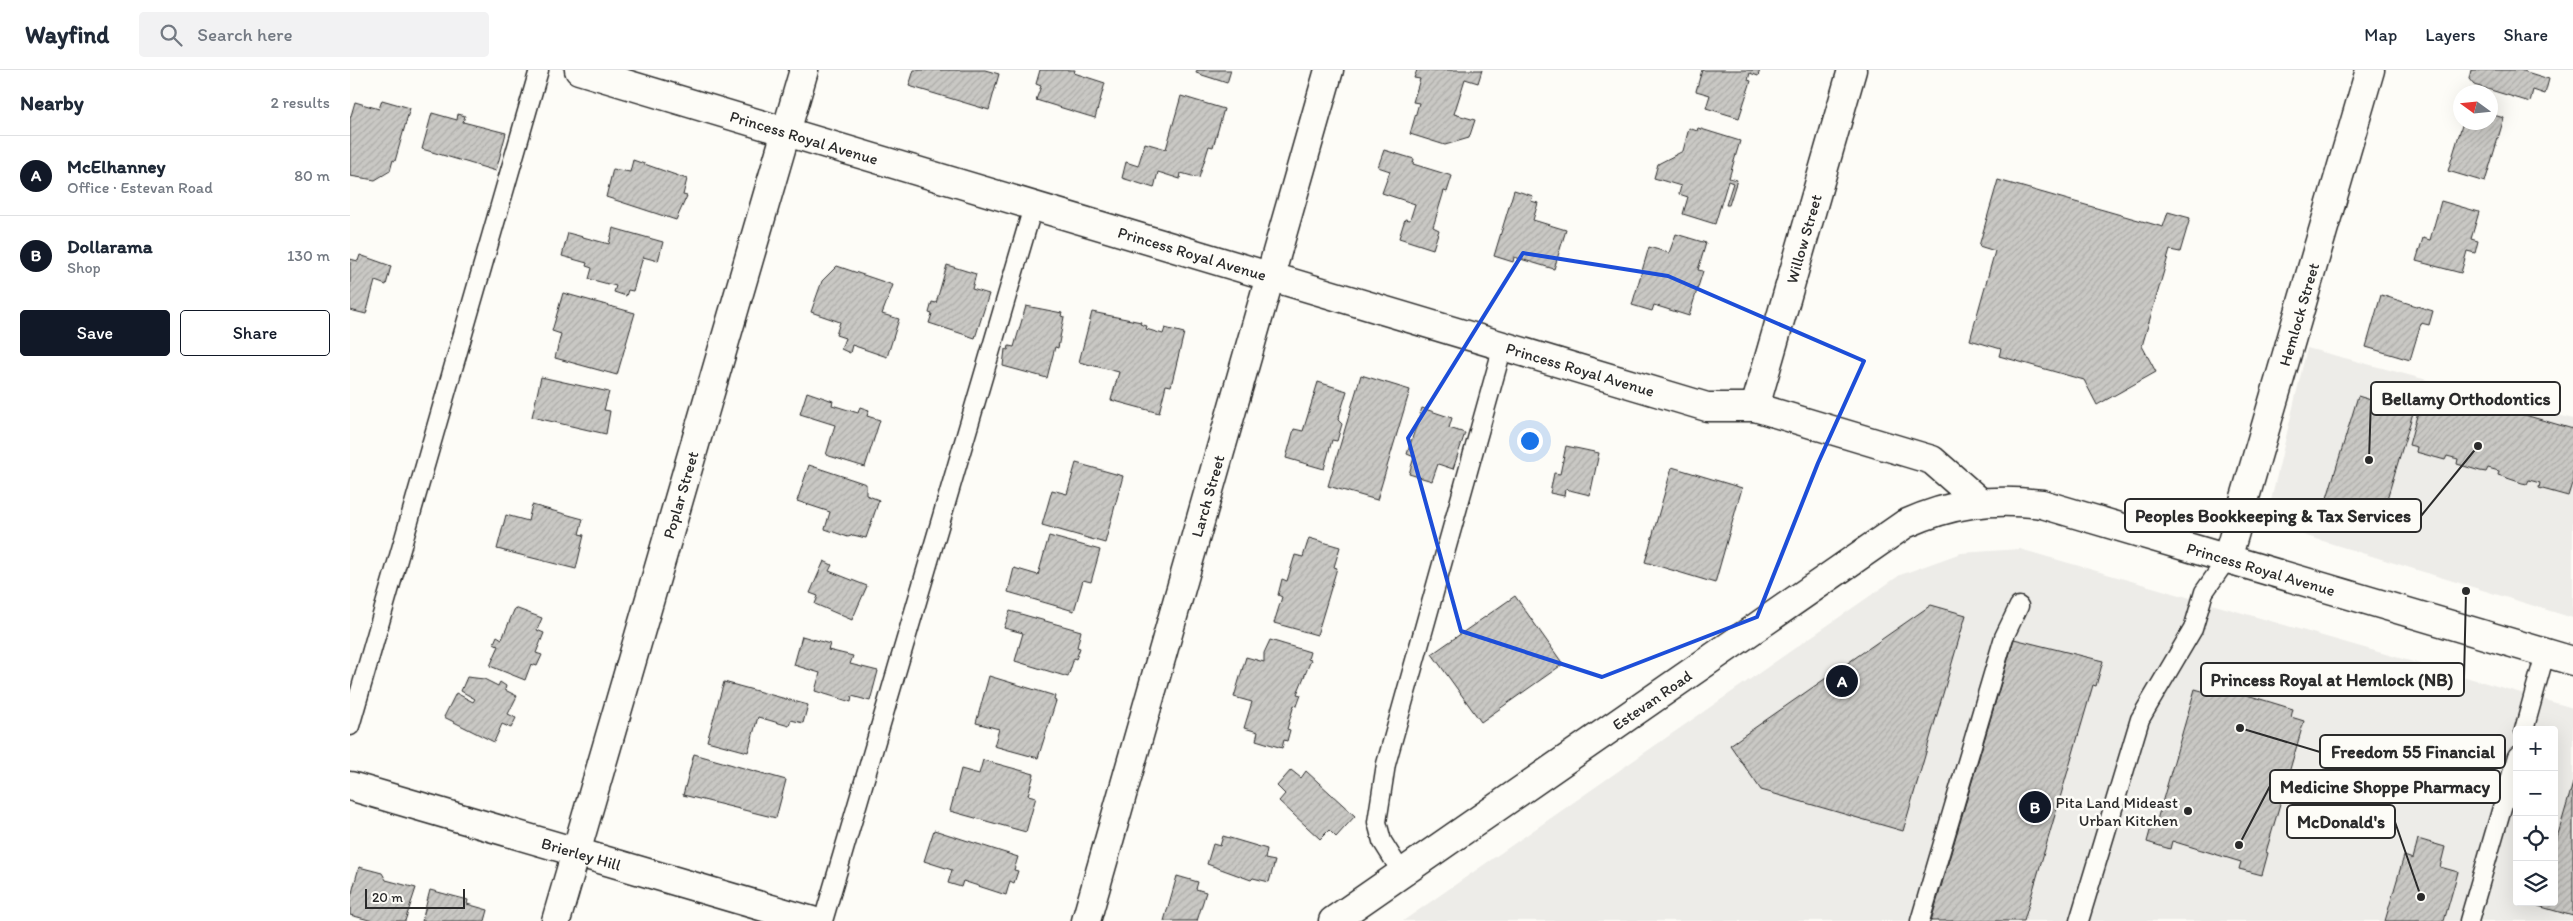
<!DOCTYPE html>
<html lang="en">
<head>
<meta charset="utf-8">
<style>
  :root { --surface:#fff; --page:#f2f2f3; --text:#1f2937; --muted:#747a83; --line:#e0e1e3; --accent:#111827 }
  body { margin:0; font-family:Itim,sans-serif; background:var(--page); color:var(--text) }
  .controls { position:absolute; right:15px; bottom:15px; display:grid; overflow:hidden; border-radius:5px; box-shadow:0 5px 20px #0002 }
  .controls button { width:45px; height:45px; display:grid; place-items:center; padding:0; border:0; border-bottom:1px solid var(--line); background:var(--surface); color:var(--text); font:25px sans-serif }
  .compass { position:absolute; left:2103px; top:15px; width:45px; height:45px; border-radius:50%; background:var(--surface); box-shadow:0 5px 20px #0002; rotate:285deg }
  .scale { position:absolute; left:15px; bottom:12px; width:100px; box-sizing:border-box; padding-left:5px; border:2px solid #2b2b2b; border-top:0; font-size:14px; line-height:18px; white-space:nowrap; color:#2b2b2b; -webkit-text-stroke:4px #fdfcf7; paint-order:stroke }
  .you { position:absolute; left:1179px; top:370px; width:18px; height:18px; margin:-12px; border:4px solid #fff; border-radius:50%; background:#1a73e8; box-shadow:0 0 0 8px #1a73e833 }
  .badge { display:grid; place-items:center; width:32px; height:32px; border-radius:50%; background:var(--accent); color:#fff; font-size:16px; font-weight:700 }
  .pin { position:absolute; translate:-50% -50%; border:2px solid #fff; box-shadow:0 1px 5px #0006 }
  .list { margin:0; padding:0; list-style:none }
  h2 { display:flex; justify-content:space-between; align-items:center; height:65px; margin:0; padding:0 20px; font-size:21px }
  h2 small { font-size:16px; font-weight:400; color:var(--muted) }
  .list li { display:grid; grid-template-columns:32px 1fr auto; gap:15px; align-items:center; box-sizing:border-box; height:80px; padding:0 20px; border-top:1px solid var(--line) }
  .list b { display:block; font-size:19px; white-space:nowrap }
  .list p { margin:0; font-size:16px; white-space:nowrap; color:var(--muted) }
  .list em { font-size:16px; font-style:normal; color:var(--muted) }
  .actions { display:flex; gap:10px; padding:15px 20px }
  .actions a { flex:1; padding:11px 0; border:1px solid var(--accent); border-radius:5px; text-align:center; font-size:18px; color:var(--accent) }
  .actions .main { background:var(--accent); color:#fff }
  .icon { flex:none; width:28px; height:28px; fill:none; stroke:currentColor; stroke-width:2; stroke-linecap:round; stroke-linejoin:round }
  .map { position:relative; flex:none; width:2223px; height:851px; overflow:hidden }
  header { display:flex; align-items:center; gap:30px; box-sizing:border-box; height:70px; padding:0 25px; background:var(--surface); border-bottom:1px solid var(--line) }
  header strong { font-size:24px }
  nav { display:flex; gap:28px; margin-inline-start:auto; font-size:18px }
  .search { width:350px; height:45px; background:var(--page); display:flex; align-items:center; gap:12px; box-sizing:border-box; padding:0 18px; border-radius:5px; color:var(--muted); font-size:19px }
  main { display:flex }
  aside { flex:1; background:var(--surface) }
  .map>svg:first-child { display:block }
  .built { fill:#edece8; fill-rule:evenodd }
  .building { fill:url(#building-hatch); stroke:#2b2b2b }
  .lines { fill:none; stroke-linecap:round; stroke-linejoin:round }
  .lane-casing { stroke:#2b2b2b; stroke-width:21 }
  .street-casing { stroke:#2b2b2b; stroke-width:31 }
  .secondary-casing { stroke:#2b2b2b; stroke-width:31 }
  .lane { stroke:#fdfcf7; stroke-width:18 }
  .street { stroke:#fdfcf7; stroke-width:28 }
  .secondary { stroke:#fdfcf7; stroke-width:28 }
  .marked { fill:none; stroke:#1d4ed8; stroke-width:4; stroke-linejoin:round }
  .poi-dot { fill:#2b2b2b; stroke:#fdfcf7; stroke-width:2 }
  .labels { text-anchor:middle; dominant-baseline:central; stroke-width:5; stroke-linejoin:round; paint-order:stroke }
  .street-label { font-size:16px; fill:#2b2b2b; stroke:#fdfcf7 }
  .poi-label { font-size:16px; fill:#2b2b2b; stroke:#fdfcf7; text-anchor:end }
  .leader { fill:none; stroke:#2b2b2b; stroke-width:2 }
  .callout-dot { fill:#2b2b2b; stroke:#fdfcf7; stroke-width:2 }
  .callout { fill:#fdfcf7; stroke:#2b2b2b; stroke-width:2 }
  .callout-label { font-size:18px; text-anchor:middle; font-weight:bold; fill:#2b2b2b }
</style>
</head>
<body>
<header>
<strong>Wayfind</strong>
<div class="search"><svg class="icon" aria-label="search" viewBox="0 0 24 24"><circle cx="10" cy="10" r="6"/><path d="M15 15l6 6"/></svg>Search here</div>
<nav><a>Map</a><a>Layers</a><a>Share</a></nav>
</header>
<main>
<aside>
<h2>Nearby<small>2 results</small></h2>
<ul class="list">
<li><span class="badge">A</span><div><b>McElhanney</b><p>Office · Estevan Road</p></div><em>80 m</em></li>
<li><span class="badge">B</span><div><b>Dollarama</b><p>Shop</p></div><em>130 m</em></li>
</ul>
<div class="actions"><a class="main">Save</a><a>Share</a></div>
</aside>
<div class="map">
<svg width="2223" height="851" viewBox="0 0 2223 851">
  <defs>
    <pattern id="building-hatch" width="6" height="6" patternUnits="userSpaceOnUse" patternTransform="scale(1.25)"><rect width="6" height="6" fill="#c9c8c4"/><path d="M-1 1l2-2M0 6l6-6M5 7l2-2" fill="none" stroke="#adaca9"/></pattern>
  </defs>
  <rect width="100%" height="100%" fill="#fdfcf7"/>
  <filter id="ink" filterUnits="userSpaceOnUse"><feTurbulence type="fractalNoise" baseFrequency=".02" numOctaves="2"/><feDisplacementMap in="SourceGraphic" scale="10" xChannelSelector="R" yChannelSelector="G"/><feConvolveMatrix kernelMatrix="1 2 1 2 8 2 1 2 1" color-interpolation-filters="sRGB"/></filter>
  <g filter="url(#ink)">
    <!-- built -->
    <path class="built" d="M1957,278L2223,349V548L1937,460L1931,453L1929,442L1919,439Z
      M1670,479L2223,638V851H1053L1550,505L1611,483ZM2167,660H2204V832H2167Z"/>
    <!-- building -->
    <path class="building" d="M564,0H635L649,4L639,40L559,16Z
      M690,0H725L724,3L755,13L745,48L686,30L691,16L686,14Z
      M847,0H881L877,13L846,3Z
      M1067,0H1132L1128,13L1115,9L1104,44L1125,50L1119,68L1095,75L1060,64L1069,33L1063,32L1070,9L1064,8Z
      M1352,0H1410L1408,6L1400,3L1398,10L1401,11L1389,48L1356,38L1360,25L1346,21Z
      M2121,0H2170L2199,9L2195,24L2183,20L2180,32L2124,15L2119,9Z
      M831,26L874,39L863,77L859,76L849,108L831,103L830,109L808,102L804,118L772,108L776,92L788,96L795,73L816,79Z
      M32,30L60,38L45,91L43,90L40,101L25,110L0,106V49L5,32L29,39Z
      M82,43L107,50L108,44L115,46L113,52L156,63L146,101L72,79Z
      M2140,44L2154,48L2135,112L2098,101L2113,52H2140Z
      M1339,58L1347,61L1348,58L1390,71L1379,108L1387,110L1379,135H1376L1383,113L1378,111L1365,154L1333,144L1338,127L1329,124L1331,116L1304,108L1308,94L1333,81Z
      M1034,80L1064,89L1063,94L1102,106L1097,122L1094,121L1083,157L1089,160L1083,179L1049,168L1055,149L1060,150L1065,134L1032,123L1040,101L1028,97Z
      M283,90L337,109L333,125L337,126L326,150L256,127L263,99L280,102Z
      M1648,110L1813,157L1818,142L1840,148L1830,182L1820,180L1792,276L1806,302L1747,335L1734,310L1649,286L1651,279L1620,270L1645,181L1629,176Z
      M1164,120L1183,126L1181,131L1188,133L1183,150L1216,160L1204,199L1164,187L1163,192L1144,186Z
      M2091,131L2129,142L2121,169L2128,171L2125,183L2117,181L2111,203L2066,191L2073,168L2080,170Z
      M263,158L313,172L308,191L293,187L283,221L278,220L276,226L264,222L266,216L239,209L242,198L236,196L237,193L212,186L218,163L259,174Z
      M1326,164L1356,173L1348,200L1353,201L1339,246L1304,235L1302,241L1282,235L1299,177L1319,183Z
      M10,185L41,196L36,215L25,211L16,244L0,240V189L8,191Z
      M597,195L626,204L622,219L639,224L625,268L579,253L582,244L579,243L582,232L586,233Z
      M487,196L543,215L532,244L549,249L537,287L502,275L500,283L491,279L495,268L486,265L490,252L461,242L472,211Z
      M213,223L285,243L267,305L205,288L211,264L202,261Z
      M2031,225L2083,241L2079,255L2071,253L2060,290L2016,277Z
      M676,236L712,243L711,246L714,247L708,278L705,277L697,308L653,296L655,279L658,280L659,276L664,277Z
      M742,242L791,252L790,254L797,256L796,259L813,264L815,258L834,263L821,316L816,315L809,343L761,330L769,302L729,292Z
      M1011,305L1060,320L1027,430L978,416Z
      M191,307L259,322L254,340L260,341L256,364L182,347Z
      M968,312L997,321L988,350L992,354L987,371L982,370L974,399L936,388L944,359L953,361Z
      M2075,316L2223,359V410L2218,426L2189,418L2190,413L2179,410L2177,414L2172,413L2148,405L2149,401L2138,398L2136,402L2130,401L2107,394L2108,389L2097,386L2095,390L2066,382L2067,377L2059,375Z
      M457,322L483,331L482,335L508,343L510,337L519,340L517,346L530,350L515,397L476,385L485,355L450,344Z
      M2008,326L2063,343L2029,455L1974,438Z
      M1072,338L1102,348L1099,358L1115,363L1103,399L1088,394L1082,411L1059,404L1064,387L1057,384Z
      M1216,376L1249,383L1240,425L1215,419L1214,426L1200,423L1204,403L1210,404Z
      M726,393L773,406L755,473L692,455L702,420L717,424Z
      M459,395L516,414V425L529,430L516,468L503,465L498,467L475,459L480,442L447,431Z
      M1322,397L1392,418L1365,513L1295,492Z
      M182,435L233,449L229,464L234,465L226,499L147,479L156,445L178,451Z
      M699,466L750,480L741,512L733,510L724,541L658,522L664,498L688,505Z
      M959,468L990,477L984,497L987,498L967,565L924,553L932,527L928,525L932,509L937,511L945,485L953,487Z
      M474,491L482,495L479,501L517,516L502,550L465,534L468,526L460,523Z
      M1165,526L1213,594L1131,652L1082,584Z
      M1581,535L1616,545L1553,761L1411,720L1380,675Z
      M165,538L192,548L187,560L194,563L186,583L192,585L187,596L181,594L175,610L140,596L149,576L144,573L147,566L152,569Z
      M660,541L731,561L727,577L730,578L726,589L724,588L718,607L665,591L673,563L654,558Z
      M452,566L480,574L478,580L503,586L500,594L528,601L520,631L502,626L501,632L465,621L470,603L444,595Z
      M1664,569L1753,591L1746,616L1743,615L1674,851H1581Z
      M920,570L960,582L958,589L961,590L947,624L951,625L947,636L944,635L937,659L940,660L937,671L934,670L932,678L906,670L908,662L894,658L902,632L884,627L896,587L914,592V583Z
      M639,606L705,626L704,630L706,631L688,688L644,676L649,659L626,653Z
      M117,607L134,609L148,616L150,612L156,616L155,620L167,626L158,644L166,648L161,658L152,654L144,672L94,647L106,623L123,632L125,629L111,621Z
      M374,612L458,635L453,653L441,650L439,656L408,647L398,682L357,671Z
      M1861,614L1943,639L1941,647L1954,651L1916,782L1918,783L1912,805L1889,799L1891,792L1822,771L1820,779L1797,772L1803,750H1807L1845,619L1859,623Z
      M344,684L436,710L426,748L333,725Z
      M633,690L684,704L678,725L686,727L676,762L600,741L611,699L629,704Z
      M941,700L951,708L956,701L1005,746L986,767L979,760L970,769L929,731L935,724L927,716Z
      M2223,713V846L2188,836L2189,832H2204V778Z
      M584,760L668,787L664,800L668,801L664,813L660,811L656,825L613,811L611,817L598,813L602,800L574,791Z
      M873,766L917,779L915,789L925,791L919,812L903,808L901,810L857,794L863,774L870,776Z
      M2068,769L2095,777L2090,797L2108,802L2094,851H2035L2054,786L2063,789Z
      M9,797L32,803L36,810L66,818L55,851H23L0,845V830Z
      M827,806L848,812L846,819L856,822L847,851H814Z
      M80,820L118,830L117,834L138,840L135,851H72Z"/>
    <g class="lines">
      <!-- lane casing -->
      <g class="lane-casing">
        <path id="lane" d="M0,656L189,0
          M2174,660L2195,584
          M1052,803L1032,771L1027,752L1036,694L1153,276
          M473,851L683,137
          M1570,851L1654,567L1669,536
          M1729,851L1790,649L1843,559L1854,522L1877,489
          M2119,851L2167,686"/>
      </g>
      <!-- street casing -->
      <g class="street-casing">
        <g id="street">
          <path id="s1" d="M229,0L1357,337H1405L1582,390L1630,432"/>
          <path id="s2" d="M1405,337L1502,0"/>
          <path id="s3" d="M1877,489L2020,0"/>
          <path id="s4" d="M0,716L462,851"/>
          <path id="s5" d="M206,851L454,0"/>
          <path id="s6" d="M736,851L979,0"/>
        </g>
      </g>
      <!-- secondary casing -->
      <g class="secondary-casing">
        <g id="secondary">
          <path id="s7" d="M983,851L1555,454C1602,433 1641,428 1692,434L2223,591"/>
        </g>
      </g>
      <!-- lane -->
      <use href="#lane" class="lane"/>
      <!-- street -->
      <use href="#street" class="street"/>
      <!-- secondary -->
      <use href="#secondary" class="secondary"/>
    </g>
  </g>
  <!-- marked area -->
  <path class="marked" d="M1173,183L1318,206L1514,291L1468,393L1407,547L1252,607L1111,561L1058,368Z"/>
  <!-- markers -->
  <circle class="poi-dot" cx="1838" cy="741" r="5"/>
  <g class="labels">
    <!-- street labels -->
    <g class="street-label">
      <text stroke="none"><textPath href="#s1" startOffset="235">Princess Royal Avenue</textPath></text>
      <text stroke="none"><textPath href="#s2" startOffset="175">Willow Street</textPath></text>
      <text stroke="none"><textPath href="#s1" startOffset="640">Princess Royal Avenue</textPath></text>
      <text stroke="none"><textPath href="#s3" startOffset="255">Hemlock Street</textPath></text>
      <text stroke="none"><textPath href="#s1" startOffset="1045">Princess Royal Avenue</textPath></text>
      <text stroke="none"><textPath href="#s5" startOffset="444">Poplar Street</textPath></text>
      <text stroke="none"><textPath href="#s6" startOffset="442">Larch Street</textPath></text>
      <text stroke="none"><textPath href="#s7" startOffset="1065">Princess Royal Avenue</textPath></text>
      <text stroke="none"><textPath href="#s7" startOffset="388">Estevan Road</textPath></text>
      <text stroke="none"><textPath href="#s4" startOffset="241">Brierley Hill</textPath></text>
    </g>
    <!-- poi labels -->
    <g class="poi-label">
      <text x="1828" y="732">Pita Land Mideast<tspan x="1828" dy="18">Urban Kitchen</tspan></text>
    </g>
  </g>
  <!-- callouts -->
  <path class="leader" d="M2019 390L2021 329M2128 376L2071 446M2116 521L2114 609M1890 658L1970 682M1889 775L1920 716M2071 827L2045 752"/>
  <g class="callout-dot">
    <circle cx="2019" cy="390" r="5"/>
    <circle cx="2128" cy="376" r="5"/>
    <circle cx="2116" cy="521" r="5"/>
    <circle cx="1890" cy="658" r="5"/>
    <circle cx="1889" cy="775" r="5"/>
    <circle cx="2071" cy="827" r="5"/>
  </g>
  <g class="callout">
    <rect x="2021" y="312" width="189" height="33" rx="5"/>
    <rect x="1775" y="429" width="296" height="33" rx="5"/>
    <rect x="1851" y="593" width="263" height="33" rx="5"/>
    <rect x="1970" y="665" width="185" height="33" rx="5"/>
    <rect x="1920" y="700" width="230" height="33" rx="5"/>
    <rect x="1937" y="735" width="108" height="33" rx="5"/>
  </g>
  <g class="callout-label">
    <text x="2116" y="335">Bellamy Orthodontics</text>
    <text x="1923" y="452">Peoples Bookkeeping &amp; Tax Services</text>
    <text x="1982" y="616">Princess Royal at Hemlock (NB)</text>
    <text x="2063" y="688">Freedom 55 Financial</text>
    <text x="2035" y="723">Medicine Shoppe Pharmacy</text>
    <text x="1991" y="758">McDonald's</text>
  </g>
</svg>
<div class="controls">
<button>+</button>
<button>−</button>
<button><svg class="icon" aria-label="locate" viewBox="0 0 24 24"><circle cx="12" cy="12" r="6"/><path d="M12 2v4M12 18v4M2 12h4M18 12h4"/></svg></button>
<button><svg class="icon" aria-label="layers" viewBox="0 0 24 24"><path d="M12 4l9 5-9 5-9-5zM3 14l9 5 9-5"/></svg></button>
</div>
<svg class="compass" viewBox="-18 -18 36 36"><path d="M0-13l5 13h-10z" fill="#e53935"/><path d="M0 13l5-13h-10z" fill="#747a83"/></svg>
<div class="scale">20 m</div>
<div class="you"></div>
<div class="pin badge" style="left:1492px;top:611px">A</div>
<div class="pin badge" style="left:1685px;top:737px">B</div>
</div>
</main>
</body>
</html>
